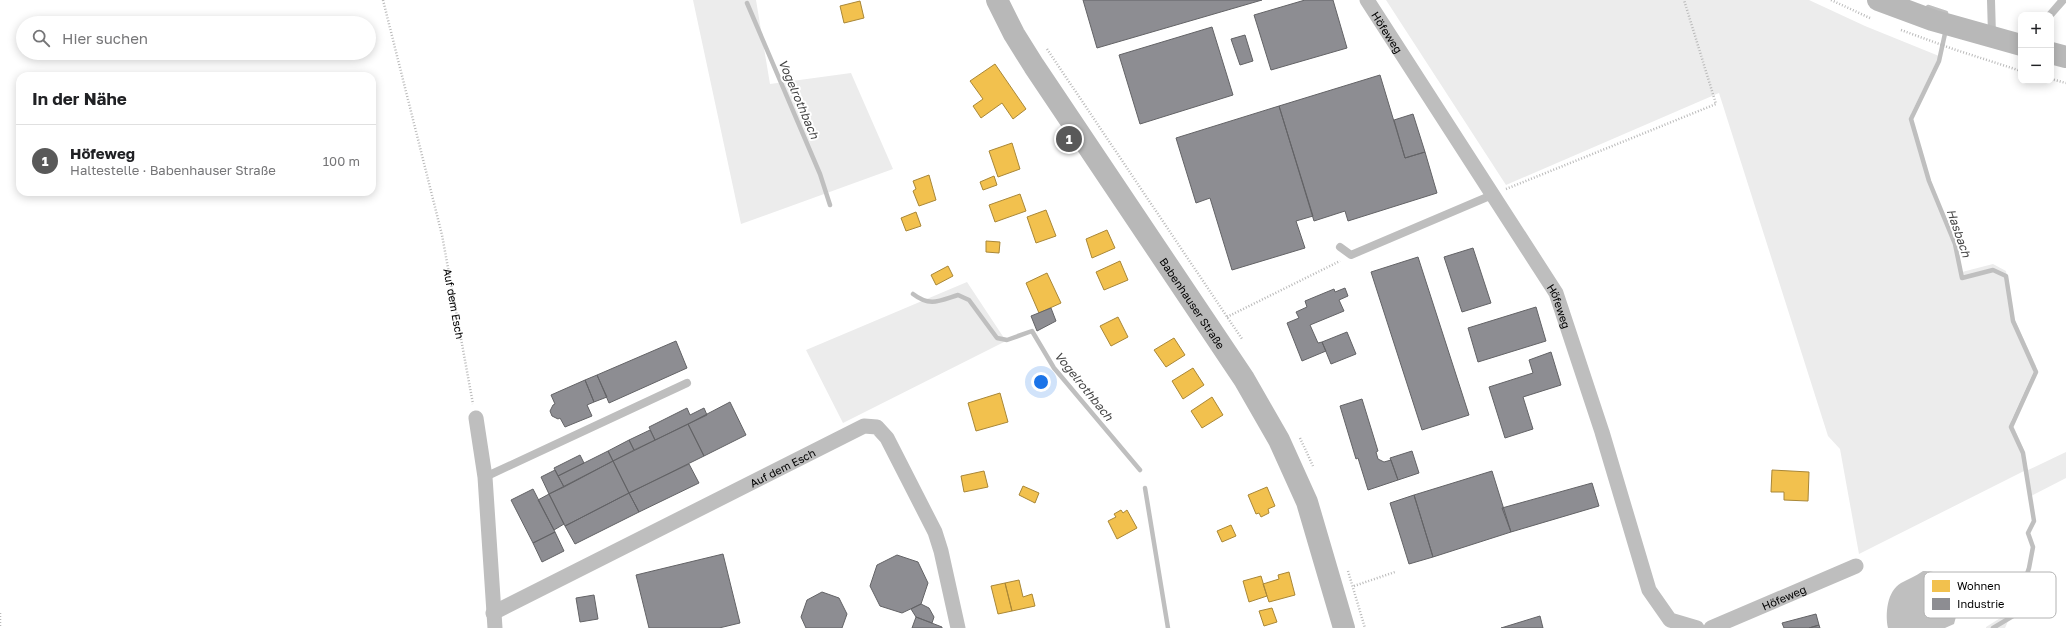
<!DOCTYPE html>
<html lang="de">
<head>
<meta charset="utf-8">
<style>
  :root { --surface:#fff; --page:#f2f2f2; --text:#202124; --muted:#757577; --line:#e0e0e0; --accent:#595959 }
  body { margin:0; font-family:"Golos Text",sans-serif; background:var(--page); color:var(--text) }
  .controls { position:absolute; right:12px; top:12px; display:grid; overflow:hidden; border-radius:8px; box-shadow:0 2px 10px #0003 }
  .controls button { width:36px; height:36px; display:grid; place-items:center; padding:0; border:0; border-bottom:1px solid var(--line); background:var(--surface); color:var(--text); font:20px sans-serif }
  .you { position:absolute; left:1041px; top:382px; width:14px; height:14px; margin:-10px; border:3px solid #fff; border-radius:50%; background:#1a73e8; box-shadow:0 0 0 6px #1a73e833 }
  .badge { display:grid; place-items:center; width:26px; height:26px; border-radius:50%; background:var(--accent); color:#fff; font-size:13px; font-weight:700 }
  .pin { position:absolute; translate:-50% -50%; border:2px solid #fff; box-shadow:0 1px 4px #0006 }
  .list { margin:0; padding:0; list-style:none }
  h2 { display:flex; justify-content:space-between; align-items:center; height:52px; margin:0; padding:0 16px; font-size:17px }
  h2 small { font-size:13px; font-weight:400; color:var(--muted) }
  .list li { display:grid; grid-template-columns:26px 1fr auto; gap:12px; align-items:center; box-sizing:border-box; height:72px; padding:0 16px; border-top:1px solid var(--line) }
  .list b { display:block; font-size:15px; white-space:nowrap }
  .list p { margin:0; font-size:13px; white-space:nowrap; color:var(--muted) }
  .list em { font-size:13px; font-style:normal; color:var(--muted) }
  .icon { flex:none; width:22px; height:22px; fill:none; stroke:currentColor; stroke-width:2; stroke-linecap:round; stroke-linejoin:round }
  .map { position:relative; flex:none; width:2066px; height:628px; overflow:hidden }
  .search { position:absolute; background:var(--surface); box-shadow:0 2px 10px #0003; left:16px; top:16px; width:360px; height:44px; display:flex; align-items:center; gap:10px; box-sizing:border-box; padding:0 14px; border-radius:22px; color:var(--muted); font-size:15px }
  .panel { position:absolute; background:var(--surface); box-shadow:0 2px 10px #0003; left:16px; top:72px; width:360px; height:124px; border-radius:12px }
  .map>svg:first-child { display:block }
  .green { fill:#ececec }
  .water { fill:#bfbfbf }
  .homes { fill:#f2c14e; stroke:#a98737 }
  .industry { fill:#8d8d92; stroke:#636366 }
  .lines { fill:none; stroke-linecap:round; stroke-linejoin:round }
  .stream { stroke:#bfbfbf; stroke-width:4.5 }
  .path { stroke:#b9b9b9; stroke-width:2.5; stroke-dasharray:1 2; stroke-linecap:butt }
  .lane { stroke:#bebebe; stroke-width:8 }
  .street { stroke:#bebebe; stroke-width:15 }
  .secondary { stroke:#b8b8b8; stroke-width:22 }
  .labels { text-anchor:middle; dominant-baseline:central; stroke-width:4; stroke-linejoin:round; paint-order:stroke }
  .street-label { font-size:11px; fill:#000; stroke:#fff }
  .water-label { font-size:12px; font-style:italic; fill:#444; stroke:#fff }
  .key { fill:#fff; stroke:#b2b2b2; stroke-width:1 }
  .key-label { font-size:11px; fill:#000 }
</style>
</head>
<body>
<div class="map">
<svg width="2066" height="628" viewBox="0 0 2066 628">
  <rect width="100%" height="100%" fill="#fff"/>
  <!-- green -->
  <path class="green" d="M693,0H756L770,84L851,73L893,169L741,224Z
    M1386,0H1809L1865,26L1939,56L1911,114L1929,176L1947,221L1962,272L1993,264L2006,271L2013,316L2036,366L2011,421L2023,448L2026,471L2066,452V478L2031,496L2026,471H2024L1859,554L1840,449L1828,436L1719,93L1506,185Z
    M967,282L1006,341L843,423L806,350Z
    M2013,610L2005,628H1986V627Z"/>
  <!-- water -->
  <path class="water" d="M1923,571C1951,570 1943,591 1959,606L1954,624L1945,628H1888C1885,614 1887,591 1901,583C1908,579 1916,576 1923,571Z"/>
  <!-- homes -->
  <path class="homes" d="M860,1L864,18L844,23L840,6Z
    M995,64L1026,109L1013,119L1002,103L981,118L973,106L983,99L970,81Z
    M1012,143L1020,169L998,177L989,151Z
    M929,175L936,200L919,206L913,191L916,189L913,181Z
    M994,176L997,185L983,190L980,182Z
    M1020,194L1026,211L995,222L989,205Z
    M1046,210L1056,236L1036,243L1027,217Z
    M916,212L921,226L906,231L901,218Z
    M1107,230L1115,248L1092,258L1086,239Z
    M986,241L1000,242L999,253L986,252Z
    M1120,261L1128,280L1104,290L1096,272Z
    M948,266L953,276L936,285L931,275Z
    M1047,273L1061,303L1039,313L1026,283Z
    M1118,317L1128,337L1111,346L1100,326Z
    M1174,338L1185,355L1166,367L1154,350Z
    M1193,368L1204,385L1183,399L1172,381Z
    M1000,393L1008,422L976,431L968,403Z
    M1212,397L1223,415L1202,428L1191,411Z
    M1772,470L1809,472L1808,501L1784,500V492H1771Z
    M984,471L988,487L964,492L961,476Z
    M1023,486L1039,493L1035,503L1019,495Z
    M1267,487L1275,506L1268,509L1269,513L1261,517L1259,513L1256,514L1248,495Z
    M1121,510L1123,513L1127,510L1137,528L1117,539L1108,521L1116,517L1114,514Z
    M1231,525L1236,536L1222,542L1217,531Z
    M1289,572L1295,595L1269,602L1263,584L1279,579L1278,575Z
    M1261,576L1267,596L1249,602L1243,581Z
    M1019,580L1023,597L1032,594L1035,606L1012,611L1005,583Z
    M1005,583L1012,611L998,614L991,586Z
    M1272,608L1277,622L1264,626L1259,611Z"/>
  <!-- industry -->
  <path class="industry" d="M1083,0H1262L1097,48Z
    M1305,0H1333L1347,48L1271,70L1254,15Z
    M1212,27L1233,95L1140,124L1119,55Z
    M1245,35L1253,61L1240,65L1231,39Z
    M1380,75L1405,158L1425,152L1437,193L1348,221L1345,211L1314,221L1279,106Z
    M1279,106L1313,216L1296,221L1305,248L1232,270L1210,198L1196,203L1176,138Z
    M1413,114L1425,152L1405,158L1394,120Z
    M1473,248L1491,303L1462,312L1444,257Z
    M1418,257L1469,415L1422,430L1371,272Z
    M1345,288L1348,296L1339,300L1344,311L1310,325L1318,343L1322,342L1326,351L1302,361L1287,323L1299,318L1296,312L1307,307L1305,301L1334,289L1335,292Z
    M1536,307L1546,341L1478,362L1468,328Z
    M1051,308L1056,321L1037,331L1031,316Z
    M1347,332L1356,354L1331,364L1322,342Z
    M676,341L687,368L609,403L597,375Z
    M1551,352L1561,385L1523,397L1533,429L1505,438L1489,387L1533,373L1529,360Z
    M597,375L607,397L594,402L585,380Z
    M585,380L594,402L587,405L592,416L565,427L560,418L558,419L552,416L550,411L553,405L555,404L551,395Z
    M1362,399L1378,451L1376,452L1378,459L1384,462L1391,460L1398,480L1368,490L1358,458L1356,459L1340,406Z
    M730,402L746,435L704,456L688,424Z
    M687,408L690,415L704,408L707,415L655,440L649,427Z
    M688,424L704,456L629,493L613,461Z
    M650,430L655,440L634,450L629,440Z
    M629,440L634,450L613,461L608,451Z
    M608,451L613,461L564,487L558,476Z
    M1412,451L1419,473L1398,480L1390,458Z
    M580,455L584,463L558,476L554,468Z
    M613,461L629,493L565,526L549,494Z
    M689,464L699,483L639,512L629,493Z
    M555,470L564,487L549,494L541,477Z
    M1492,471L1511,532L1433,557L1414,495Z
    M1592,483L1599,506L1511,532L1502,508Z
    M533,489L555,532L533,543L511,500Z
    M629,493L639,512L575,544L565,526Z
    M549,494L564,524L554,530L538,500Z
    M1414,495L1433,557L1409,564L1390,503Z
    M555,532L564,551L542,562L533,543Z
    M723,554L740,623L719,628H649L636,575Z
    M897,555L918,562L928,583L921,604L902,613L880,606L870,586L877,565Z
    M822,592L839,598L847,614L842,628H806L801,617L807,600Z
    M594,595L598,619L580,622L576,598Z
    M921,604L929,608L934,617L932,623L916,617L911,609Z
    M1816,614L1819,625L1809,628H1784L1782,623Z
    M1540,616L1543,628H1501Z
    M916,617L942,627V628H912Z
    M1819,625L1820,628H1809Z"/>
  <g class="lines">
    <!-- stream -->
    <path class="stream" d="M747,3L820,174L830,205
      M1928,7L1946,13
      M1946,29L1939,61L1911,119L1929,181L1955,244L1962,278L1993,270L2006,276L2013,321L2036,372L2011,427L2023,453L2034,521L2028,533L2033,547L2029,568L2013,616L1993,628
      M913,294C930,307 939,301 958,295L969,300L997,338L1007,340L1032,331L1054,368L1140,470
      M1145,488L1168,628"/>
    <!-- path -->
    <g class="path">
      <path id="s1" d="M383,0L442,235L473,404"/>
      <path d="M1831,0L1870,18"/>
      <path d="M1901,30L1953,49L2021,71"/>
      <path d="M1047,49L1242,339"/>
      <path d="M2051,79L2066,83"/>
      <path d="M1506,189L1716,104L1684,0"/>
      <path d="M1227,317L1340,261"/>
      <path d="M1300,438L1313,466"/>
      <path d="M1348,571L1365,628"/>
      <path d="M1354,586L1395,572"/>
      <path d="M0,613V628"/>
    </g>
    <!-- lane -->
    <path class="lane" d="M1991,0L1992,35
      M2050,15L2063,0
      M1340,247L1351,255L1492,195
      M485,477L687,383"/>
    <!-- street -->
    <g class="street">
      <path id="s2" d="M1367,0L1556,293L1602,432L1649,590L1670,620L1697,628"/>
      <path d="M476,418L485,477L495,628"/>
      <path id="s3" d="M493,613L864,426L877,427L887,438L935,532L941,551L958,628"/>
      <path id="s4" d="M1711,628L1856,566"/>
    </g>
    <!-- secondary -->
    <g class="secondary">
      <path id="s5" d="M997,0L1014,34L1034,66L1244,379L1279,440L1307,502L1344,628"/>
      <path d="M1878,0L1932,20L2021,45"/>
      <path d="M2051,53L2066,57"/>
    </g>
  </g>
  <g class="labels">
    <!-- street labels -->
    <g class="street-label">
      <text stroke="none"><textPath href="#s2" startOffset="38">Höfeweg</textPath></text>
      <text stroke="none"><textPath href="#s5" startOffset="361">Babenhauser Straße</textPath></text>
      <text stroke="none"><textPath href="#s1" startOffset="312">Auf dem Esch</textPath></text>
      <text stroke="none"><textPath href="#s2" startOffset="362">Höfeweg</textPath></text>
      <text stroke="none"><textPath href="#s3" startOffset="324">Auf dem Esch</textPath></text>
      <text stroke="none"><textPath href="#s4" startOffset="79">Höfeweg</textPath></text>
    </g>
    <!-- water labels -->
    <g class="water-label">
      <text transform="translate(799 99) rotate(67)">Vogelrothbach</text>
      <text transform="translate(1959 233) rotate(71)">Hasbach</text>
      <text transform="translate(1084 386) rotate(51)">Vogelrothbach</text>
    </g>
  </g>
  <!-- legend -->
  <rect x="1924" y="572" width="132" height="46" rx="6" class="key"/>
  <rect x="1932" y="580" width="18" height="12" fill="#f2c14e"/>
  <rect x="1932" y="598" width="18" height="12" fill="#8d8d92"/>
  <g class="key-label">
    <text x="1957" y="590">Wohnen</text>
    <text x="1957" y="608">Industrie</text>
  </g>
</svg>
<div class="controls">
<button>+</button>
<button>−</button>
</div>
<div class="you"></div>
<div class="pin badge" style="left:1069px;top:139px">1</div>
<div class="search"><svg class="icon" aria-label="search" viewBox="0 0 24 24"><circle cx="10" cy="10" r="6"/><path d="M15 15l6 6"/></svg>Hier suchen</div>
<section class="panel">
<h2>In der Nähe<small></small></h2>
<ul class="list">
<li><span class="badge">1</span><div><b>Höfeweg</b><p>Haltestelle · Babenhauser Straße</p></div><em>100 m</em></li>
</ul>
</section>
</div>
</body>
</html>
